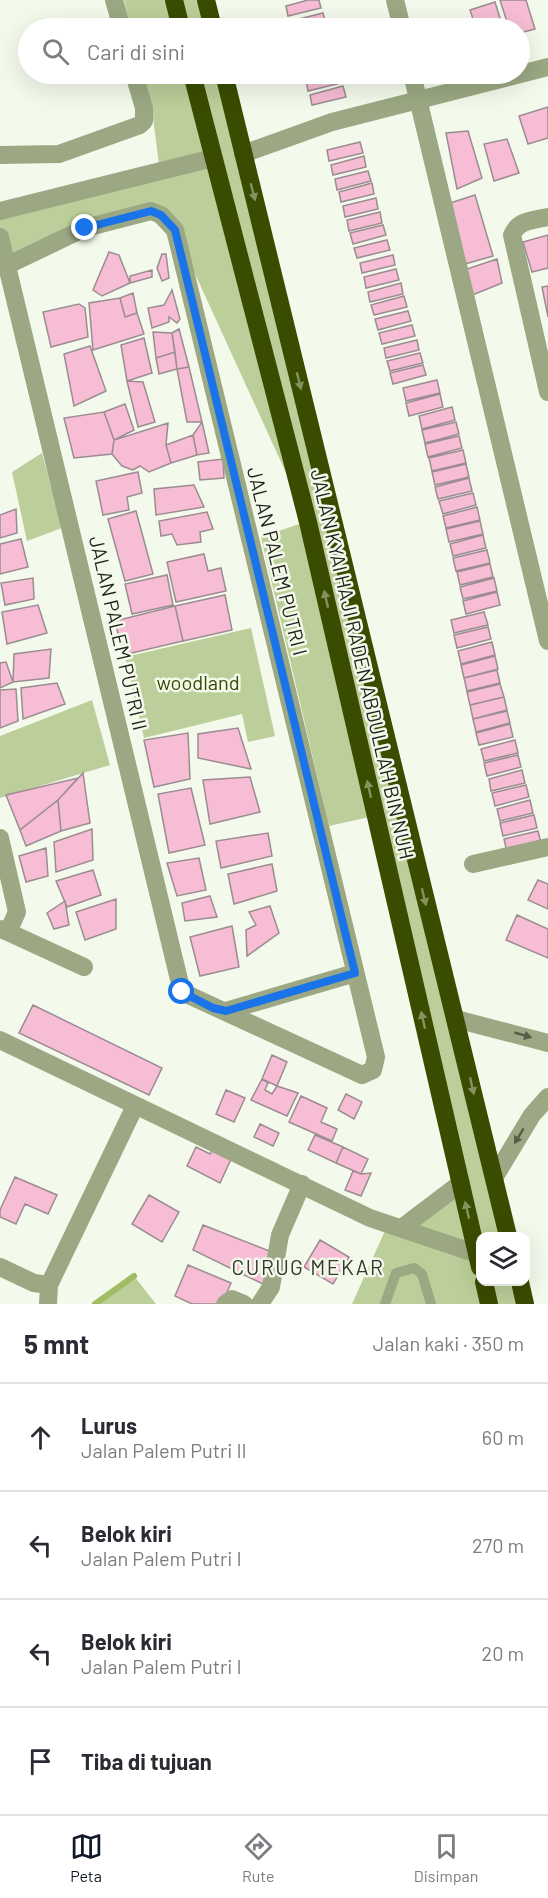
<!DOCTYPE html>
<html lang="id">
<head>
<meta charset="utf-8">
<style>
  :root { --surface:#fff; --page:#f2f2f3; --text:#2b2b33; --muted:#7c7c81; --line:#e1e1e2; --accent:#111827 }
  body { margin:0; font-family:Barlow,sans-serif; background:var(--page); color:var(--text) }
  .controls { position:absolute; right:18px; bottom:18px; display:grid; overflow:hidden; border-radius:12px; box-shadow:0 6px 24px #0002 }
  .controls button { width:54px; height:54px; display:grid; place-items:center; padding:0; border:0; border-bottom:2px solid var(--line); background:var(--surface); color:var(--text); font:30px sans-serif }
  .stop { position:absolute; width:18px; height:18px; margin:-14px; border:4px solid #1a73e8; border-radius:50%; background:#fff }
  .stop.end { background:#1a73e8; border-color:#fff; box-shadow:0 2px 6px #0008 }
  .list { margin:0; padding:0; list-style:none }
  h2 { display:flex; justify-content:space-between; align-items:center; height:78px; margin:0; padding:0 24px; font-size:26px }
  h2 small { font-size:20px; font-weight:400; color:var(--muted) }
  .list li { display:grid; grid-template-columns:39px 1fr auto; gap:18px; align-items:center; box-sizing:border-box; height:108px; padding:0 24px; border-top:2px solid var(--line) }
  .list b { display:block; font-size:22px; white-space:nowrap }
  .list p { margin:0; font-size:20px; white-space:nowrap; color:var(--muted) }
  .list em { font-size:20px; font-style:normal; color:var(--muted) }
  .icon { flex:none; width:33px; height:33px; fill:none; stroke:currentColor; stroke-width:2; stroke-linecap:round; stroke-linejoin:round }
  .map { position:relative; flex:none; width:548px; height:1304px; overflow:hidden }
  .search { position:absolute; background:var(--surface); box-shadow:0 6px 24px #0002; left:18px; right:18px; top:18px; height:66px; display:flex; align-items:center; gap:15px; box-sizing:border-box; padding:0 21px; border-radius:33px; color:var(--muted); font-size:22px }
  .sheet { height:510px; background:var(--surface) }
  nav { display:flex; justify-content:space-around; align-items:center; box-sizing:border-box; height:84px; border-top:2px solid var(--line); background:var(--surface); font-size:16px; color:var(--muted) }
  nav a { display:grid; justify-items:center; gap:3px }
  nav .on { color:var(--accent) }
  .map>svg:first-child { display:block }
  .green { fill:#bcce99 }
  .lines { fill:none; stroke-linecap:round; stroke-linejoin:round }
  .stream { stroke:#a1bd64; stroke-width:6 }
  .building { fill:#f6bdd4; stroke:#9b8c92; stroke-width:1.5 }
  .lane { stroke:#9ba883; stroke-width:10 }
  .street { stroke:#9ba883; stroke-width:18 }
  .highway { stroke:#3a4c00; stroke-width:18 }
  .oneway { fill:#84925e }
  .oneway2 { fill:#565d49 }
  .route { stroke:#1a73e8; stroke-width:8 }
  .labels { text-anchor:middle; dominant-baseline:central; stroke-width:5; stroke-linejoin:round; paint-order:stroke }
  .street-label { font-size:20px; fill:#1e201a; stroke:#f4faeb }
  .park-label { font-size:20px; fill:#374802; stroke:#f4faeb }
  .neighbourhood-label { font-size:21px; letter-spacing:1.5px; fill:#33382c; stroke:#f4faeb }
</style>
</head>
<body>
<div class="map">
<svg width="548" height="1304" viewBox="0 0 548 1304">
  <rect width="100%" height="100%" fill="#f4faeb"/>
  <!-- green -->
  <path class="green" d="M124,0H205L212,28H131Z
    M143,74H223L507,1236H480V1282H518L524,1304H352L388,1224L403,1227L461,1183L374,816L329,826L261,537L308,521L175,230L151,211L8,265L0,237V211L160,172L151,103Z
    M42,453L62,528L27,541L12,472Z
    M251,628L275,736L248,742L242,714L144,738L125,657Z
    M92,700L110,765L0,798V736Z
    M134,1276L156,1304H97Z"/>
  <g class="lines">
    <!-- stream -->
    <path class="stream" d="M95,1304L134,1276"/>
  </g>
  <!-- building -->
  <path class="building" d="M308,0H319L321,8L288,16L286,6Z
    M500,0H526L535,29L520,33V28H509Z
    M495,2L503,28H476L470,10Z
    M323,13L326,24L293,28L291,21Z
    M334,74H339L341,83L308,91L306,80Z
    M343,86L346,97L312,105L310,95Z
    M548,107V138L528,144L519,116Z
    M468,131L482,178L457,189L446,133Z
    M507,139L519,173L494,181L484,144Z
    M360,142L363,153L329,161L327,150Z
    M364,156L366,167L333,175L331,165Z
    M368,171L371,181L337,190L335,179Z
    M372,183L374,194L341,202L339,192Z
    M475,195L493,256L465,264L447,204Z
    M376,198L378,209L345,217L343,206Z
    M380,212L382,223L349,231L347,220Z
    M383,225L386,235L353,244L350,233Z
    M548,235V268L532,272L523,242Z
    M387,240L390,250L357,258L354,248Z
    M109,252L119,255L130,283L102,296L93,290Z
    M162,254H166L169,278L162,281L157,268Z
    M393,255L395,265L362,273L360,263Z
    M497,259L502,283L470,296L464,270Z
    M396,269L399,280L366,288L364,277Z
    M152,270V277L130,283V276Z
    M401,283L403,294L370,302L368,292Z
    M548,286V317L542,287Z
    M172,290L180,319L177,323L169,317V322L152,328L148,308L164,305Z
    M133,293L137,313L125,317L120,298Z
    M404,296L407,307L374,315L371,305Z
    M120,298L125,317L137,313L144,334L93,350L89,303Z
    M79,304L85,308L88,337L51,347L43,312Z
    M408,311L411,321L378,330L375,319Z
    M412,325L415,336L382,344L379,333Z
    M179,329L189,367L177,369L172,333Z
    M153,332L172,333L175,352L156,358Z
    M144,338L152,373L127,381L121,345Z
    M417,340L419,350L386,358L384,348Z
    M90,346L106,391L74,406L64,354Z
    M175,352L177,369L159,374L156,358Z
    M420,353L423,363L390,371L387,361Z
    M423,365L426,375L393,384L390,373Z
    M189,367L202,422H187L177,369Z
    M437,380L440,393L406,401L403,388Z
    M127,381L143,382L155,422L138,427Z
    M440,394L443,407L409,416L406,403Z
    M125,404L134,430L114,440L104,412Z
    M452,407L455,420L422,429L419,416Z
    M104,412L114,440L112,454L74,458L64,418Z
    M202,422L209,453L197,455L193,435Z
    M456,422L459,434L425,443L422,430Z
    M168,423L166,445L171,463L149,472L140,466L133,470L122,466L112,454L114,440Z
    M193,435L197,455L171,463L166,445Z
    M459,436L462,448L428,457L425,444Z
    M463,450L466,463L432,471L429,458Z
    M223,459L224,478L200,480L198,462Z
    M466,464L469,477L435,485L432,472Z
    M138,472L142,493L127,497L129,510L103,515L96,481Z
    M469,478L472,491L438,499L435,487Z
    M194,485L204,507L156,515L154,489Z
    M473,493L476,505L443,514L439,501Z
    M477,507L480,520L446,528L443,516Z
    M16,509L17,533L0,538V515Z
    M136,511L153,574L125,581L108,519Z
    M207,512L213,529L200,532L201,542L177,545L172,534L161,536L159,521Z
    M480,521L483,534L449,542L446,529Z
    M483,535L486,548L453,556L450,544Z
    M21,539L28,567L0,574V544Z
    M487,550L490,563L456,571L453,558Z
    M204,554L208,571L221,568L226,591L176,602L167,562Z
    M490,564L493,577L460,585L457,572Z
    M167,575L173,605L132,614L125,584Z
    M33,578L34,599L5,605L1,583Z
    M494,578L497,591L463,599L460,587Z
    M497,592L500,605L466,614L463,601Z
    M225,595L232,630L183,641L175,606Z
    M38,605L47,633L7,644L2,612Z
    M175,606L183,641L123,655L115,621Z
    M484,612L488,625L454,633L451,620Z
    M488,627L491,639L457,648L454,635Z
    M492,642L495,655L461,664L458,651Z
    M51,649L49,678L13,682L14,654Z
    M495,656L498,669L464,678L461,665Z
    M6,662L13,682L0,688V663Z
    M497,670L500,683L467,691L464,678Z
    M57,683L65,704L23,719L21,688Z
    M500,684L504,697L470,705L467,692Z
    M16,689L18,721L0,728V690Z
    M504,697L507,710L473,719L470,705Z
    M507,711L510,723L476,732L473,719Z
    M510,724L513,737L479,745L476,733Z
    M238,728L251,769L198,758V734Z
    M188,733L190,779L154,787L144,740Z
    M515,740L518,753L484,761L481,749Z
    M518,755L521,767L487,776L484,763Z
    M522,770L525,783L491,791L489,779Z
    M83,773L90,823L61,831L58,800Z
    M250,777L260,812L210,824L203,780Z
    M78,778L58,800L20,830L6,795Z
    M526,785L529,797L495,806L492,793Z
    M191,788L205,845L169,853L158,794Z
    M58,800L61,831L26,846L20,830Z
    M530,800L533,813L500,821L497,809Z
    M534,815L537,828L503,836L500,823Z
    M92,829L93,860L56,872L54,842Z
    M538,831L541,843L507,852L504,839Z
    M268,833L272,856L221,868L216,841Z
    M46,848L48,876L26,882L19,856Z
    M199,858L206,890L177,896L167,863Z
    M272,864L277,891L234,904L228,874Z
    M93,870L101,895L67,907L56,881Z
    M538,880L548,884V909L528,900Z
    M210,896L217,917L185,921L182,903Z
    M116,899V929L85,940L76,912Z
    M65,901L69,925L54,929L47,913Z
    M270,906L279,933L247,956L246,930L256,925L249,912Z
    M517,915L548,929V958L506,940Z
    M232,926L239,967L200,976L190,937Z
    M33,1005L162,1068L149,1095L19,1033Z
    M272,1055L287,1062L277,1086L262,1079Z
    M262,1079L268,1083L265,1090L272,1094L277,1086L298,1093L287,1116L251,1100Z
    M226,1090L245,1098L234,1122L216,1114Z
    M346,1094L362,1102L354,1119L338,1110Z
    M301,1096L327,1108L321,1122L337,1129L332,1141L289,1122Z
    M260,1124L279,1133L273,1146L254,1137Z
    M315,1135L343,1147L336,1163L308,1150Z
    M196,1147L210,1154L213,1148L232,1157L220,1183L187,1166Z
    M343,1147L368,1159L361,1174L336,1163Z
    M353,1171L361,1174L371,1173L361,1196L345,1190Z
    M15,1177L57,1195L48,1214L25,1204L16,1224L0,1217V1210Z
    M149,1195L179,1212L162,1242L132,1224Z
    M203,1225L272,1252L267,1286L193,1250Z
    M320,1240L349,1257L333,1284L304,1267Z
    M188,1265L231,1283L222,1304H192L175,1296Z"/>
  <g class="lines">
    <!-- lane -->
    <path class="lane" d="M385,1304L396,1273L414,1268L422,1274L431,1304"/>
    <!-- street -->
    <path class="street" d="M114,0L122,28
      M395,0L402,28
      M412,74L548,641
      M243,154L332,122L548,67
      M0,155L59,154L140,125L144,121V108L134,74
      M0,211L213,158
      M548,217C534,220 518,220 512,235L548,392
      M0,237L182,992L362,1075L373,1070L376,1057L175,230L161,215L151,211L85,228L8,265
      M0,838L17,912L8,932L0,929
      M473,864L548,847
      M8,932L84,967
      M226,1011L355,973
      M456,1019L548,1043
      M0,1040L370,1218L477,1254
      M494,1178L532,1115L548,1097
      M403,1227L461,1183
      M0,1267L34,1283L49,1285L135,1106
      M48,1304L49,1285
      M225,1304L232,1299L244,1304
      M260,1304L271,1287L280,1235L302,1184"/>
    <!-- highway -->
    <path class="highway" d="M174,0L181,28
      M206,0L213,28
      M192,74L308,522L480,1267
      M224,74L508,1236
      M484,1282L489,1304
      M520,1282L525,1304"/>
  </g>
  <!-- one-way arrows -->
  <defs><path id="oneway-solid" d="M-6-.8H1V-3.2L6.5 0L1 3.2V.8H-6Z" transform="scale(1.5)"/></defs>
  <g class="oneway">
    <use href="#oneway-solid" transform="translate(253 192) rotate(75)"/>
    <use href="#oneway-solid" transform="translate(299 381) rotate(76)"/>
    <use href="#oneway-solid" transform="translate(326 599) rotate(-103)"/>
    <use href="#oneway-solid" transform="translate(369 789) rotate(-103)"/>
    <use href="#oneway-solid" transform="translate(424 897) rotate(76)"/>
    <use href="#oneway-solid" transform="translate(423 1020) rotate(-103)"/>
    <use href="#oneway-solid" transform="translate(472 1086) rotate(77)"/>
    <use href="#oneway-solid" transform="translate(467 1210) rotate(-103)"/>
  </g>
  <g class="oneway2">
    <use href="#oneway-solid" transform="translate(523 1035) rotate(16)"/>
    <use href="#oneway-solid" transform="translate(519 1136) rotate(121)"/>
  </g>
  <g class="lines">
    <!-- route -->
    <path class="route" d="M85,228L151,211L161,215L175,230L355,973L226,1011L213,1008L182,992"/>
  </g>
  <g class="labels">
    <!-- street labels -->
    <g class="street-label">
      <text transform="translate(278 561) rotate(76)">JALAN PALEM PUTRI I</text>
      <text transform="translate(119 633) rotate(77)">JALAN PALEM PUTRI II</text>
      <text transform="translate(363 664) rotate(77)">JALAN KYAI HAJI RADEN ABDULLAH BIN NUH</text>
    </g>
    <!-- park labels -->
    <g class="park-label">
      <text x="198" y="682">woodland</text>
    </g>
    <!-- neighbourhood labels -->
    <g class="neighbourhood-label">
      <text x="308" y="1266">CURUG MEKAR</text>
    </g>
  </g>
</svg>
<div class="controls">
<button><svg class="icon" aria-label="layers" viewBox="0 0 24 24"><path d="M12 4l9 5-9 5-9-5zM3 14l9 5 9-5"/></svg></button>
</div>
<div class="stop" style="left:182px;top:992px"></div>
<div class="stop end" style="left:85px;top:228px"></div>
<div class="search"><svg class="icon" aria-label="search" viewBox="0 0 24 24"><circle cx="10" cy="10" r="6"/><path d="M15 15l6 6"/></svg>Cari di sini</div>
</div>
<section class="sheet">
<h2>5 mnt<small>Jalan kaki · 350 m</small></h2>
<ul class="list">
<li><svg class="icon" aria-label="ahead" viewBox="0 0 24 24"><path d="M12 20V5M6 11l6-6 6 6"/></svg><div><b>Lurus</b><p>Jalan Palem Putri II</p></div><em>60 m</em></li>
<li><svg class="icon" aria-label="left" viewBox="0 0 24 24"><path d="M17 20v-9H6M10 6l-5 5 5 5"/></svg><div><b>Belok kiri</b><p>Jalan Palem Putri I</p></div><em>270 m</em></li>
<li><svg class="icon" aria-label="left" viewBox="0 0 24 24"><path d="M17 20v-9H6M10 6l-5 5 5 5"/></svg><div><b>Belok kiri</b><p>Jalan Palem Putri I</p></div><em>20 m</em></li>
<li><svg class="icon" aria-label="arrive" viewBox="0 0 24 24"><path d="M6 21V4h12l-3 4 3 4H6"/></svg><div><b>Tiba di tujuan</b></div></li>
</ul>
</section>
<nav>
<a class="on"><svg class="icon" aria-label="map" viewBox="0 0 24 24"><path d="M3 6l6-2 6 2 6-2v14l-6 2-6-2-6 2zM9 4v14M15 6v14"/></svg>Peta</a>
<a><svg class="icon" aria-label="directions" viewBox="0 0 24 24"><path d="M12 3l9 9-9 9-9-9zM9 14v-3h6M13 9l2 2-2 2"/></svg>Rute</a>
<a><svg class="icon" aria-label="saved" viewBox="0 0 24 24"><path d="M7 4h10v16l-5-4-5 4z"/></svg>Disimpan</a>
</nav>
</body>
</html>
